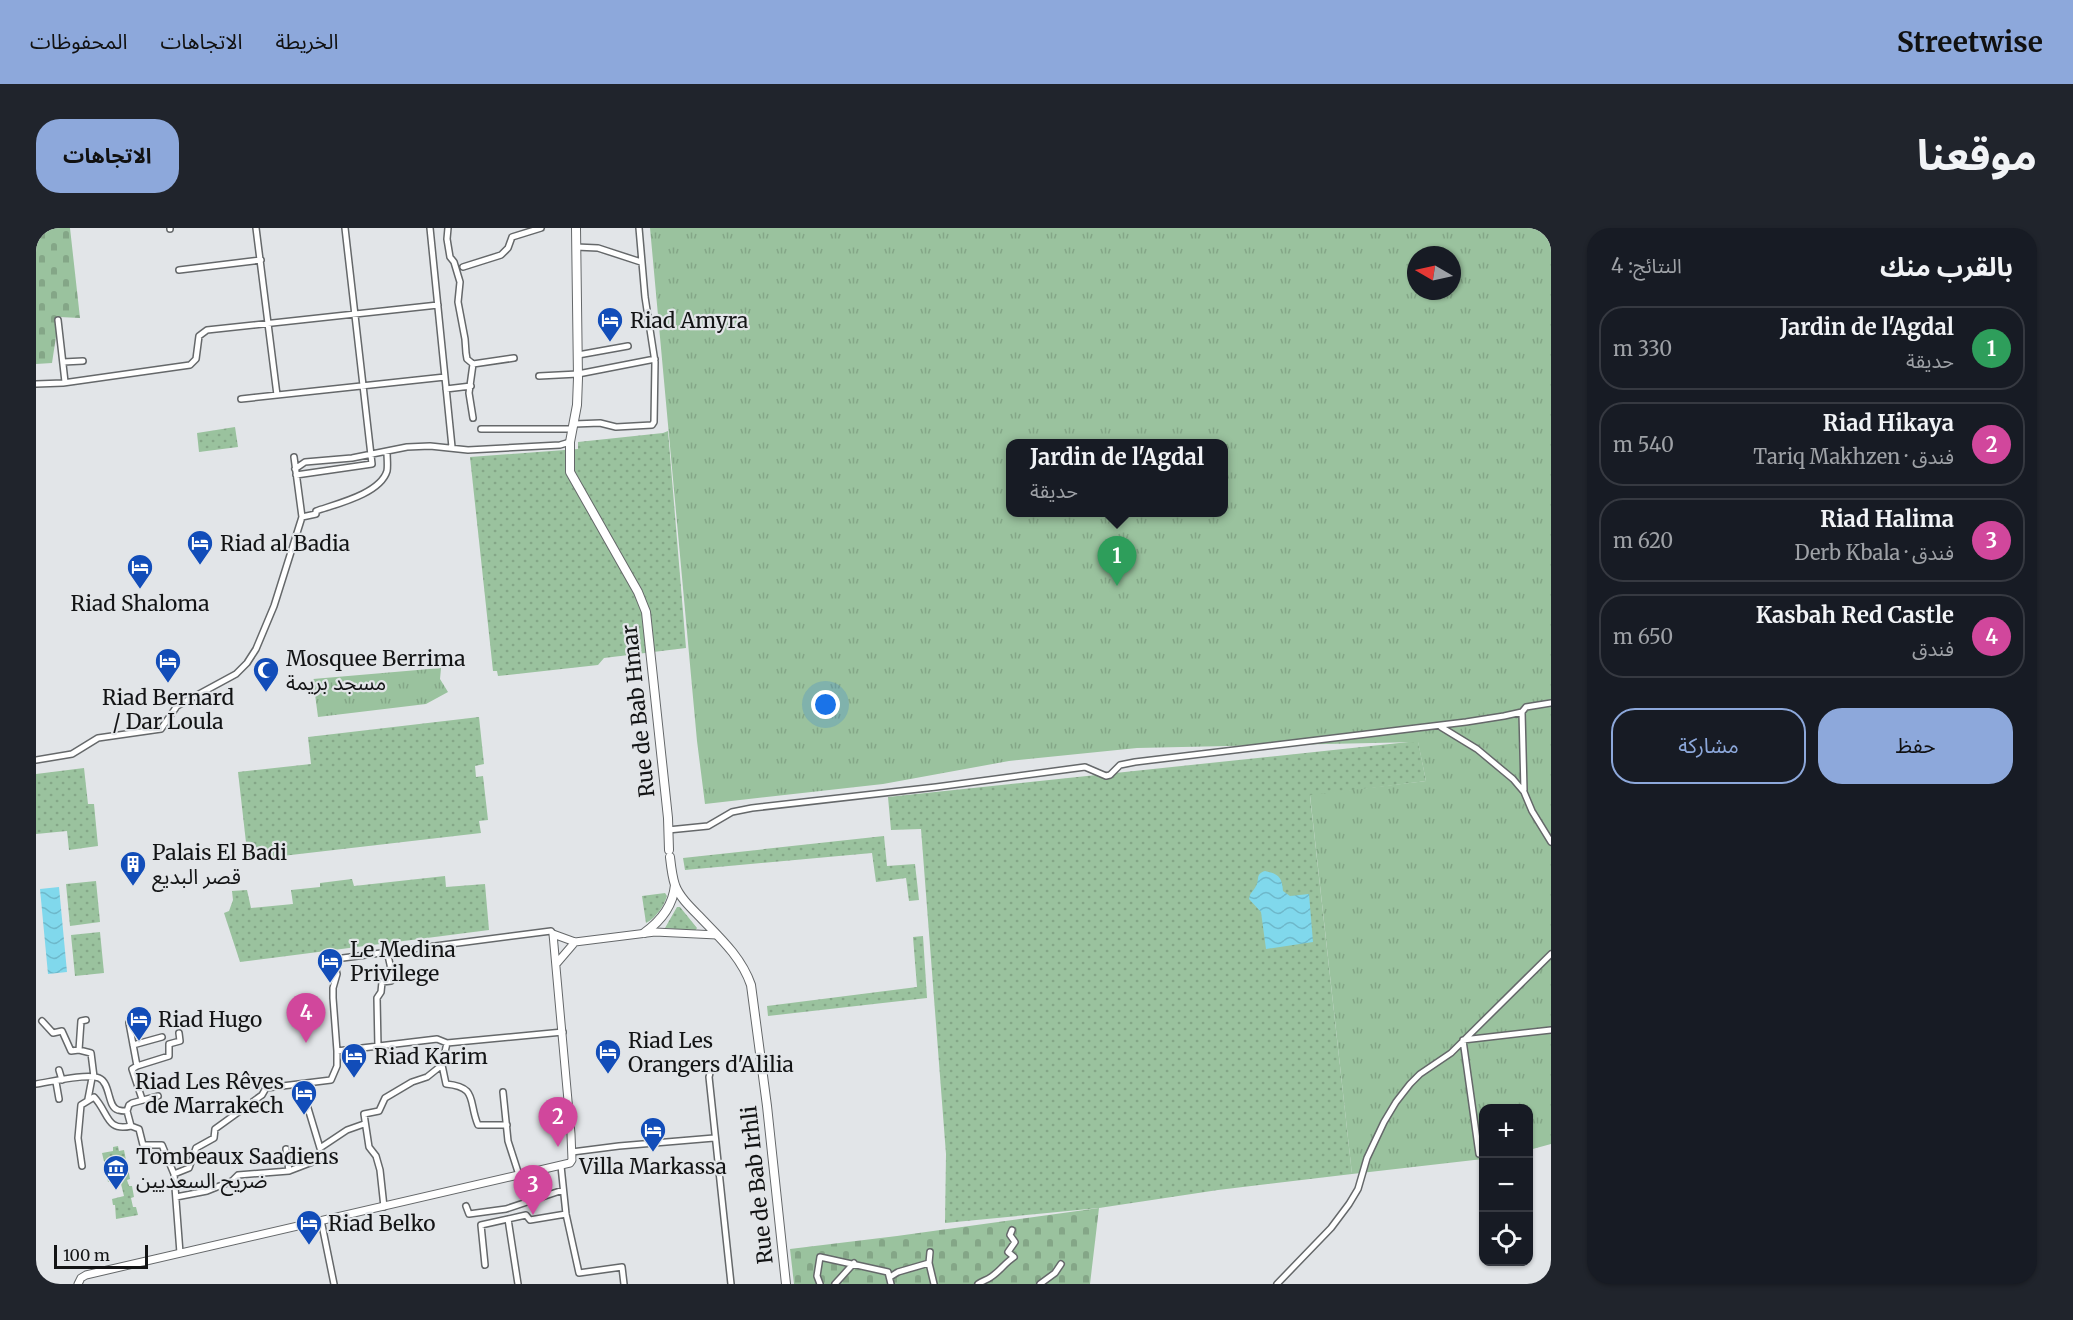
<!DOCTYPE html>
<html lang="ar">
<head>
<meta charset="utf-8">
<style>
  :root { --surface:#171b24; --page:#20242c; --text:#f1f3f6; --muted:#9ea1a6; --line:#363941; --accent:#8da8db }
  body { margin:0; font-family:Merriweather,"Noto Sans Arabic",serif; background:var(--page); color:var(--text); direction:rtl }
  .controls { position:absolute; right:18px; bottom:18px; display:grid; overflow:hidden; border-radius:12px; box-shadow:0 2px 4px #0004 }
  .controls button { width:54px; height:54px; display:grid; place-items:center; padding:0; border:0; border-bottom:2px solid var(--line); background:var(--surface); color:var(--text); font:30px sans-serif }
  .compass { position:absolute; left:1371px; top:18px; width:54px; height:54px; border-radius:50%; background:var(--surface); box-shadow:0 2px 4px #0004; rotate:279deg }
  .scale { position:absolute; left:18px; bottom:15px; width:94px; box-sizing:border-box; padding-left:6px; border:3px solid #131415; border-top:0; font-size:16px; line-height:21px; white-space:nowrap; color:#131415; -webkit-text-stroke:4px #e2e5e8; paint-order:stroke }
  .you { position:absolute; left:790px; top:477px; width:21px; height:21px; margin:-15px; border:4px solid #fff; border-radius:50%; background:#1a73e8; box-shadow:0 0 0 9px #1a73e833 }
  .badge { display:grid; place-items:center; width:39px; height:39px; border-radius:50%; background:var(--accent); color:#fff; font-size:20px; font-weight:700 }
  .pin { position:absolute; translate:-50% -50px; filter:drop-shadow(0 2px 3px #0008) }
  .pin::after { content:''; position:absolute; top:32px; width:21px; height:18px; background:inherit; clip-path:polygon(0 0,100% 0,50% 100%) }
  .popup { position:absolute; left:970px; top:211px; width:222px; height:78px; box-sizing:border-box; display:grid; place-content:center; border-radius:12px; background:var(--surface); filter:drop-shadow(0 2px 4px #0005); font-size:20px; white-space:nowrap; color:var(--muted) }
  .popup b { font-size:22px; color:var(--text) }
  .popup::after { content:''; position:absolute; left:50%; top:100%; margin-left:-12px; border:12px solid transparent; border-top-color:var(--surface) }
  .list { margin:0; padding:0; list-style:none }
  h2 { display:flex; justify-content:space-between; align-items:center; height:78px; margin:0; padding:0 24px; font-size:26px }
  h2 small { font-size:20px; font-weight:400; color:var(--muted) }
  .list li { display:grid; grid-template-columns:39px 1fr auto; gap:18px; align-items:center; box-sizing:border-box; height:84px; margin:0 12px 12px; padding:0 12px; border:2px solid var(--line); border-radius:24px }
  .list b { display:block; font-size:22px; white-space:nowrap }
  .list p { margin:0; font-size:20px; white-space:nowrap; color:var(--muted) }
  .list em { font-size:20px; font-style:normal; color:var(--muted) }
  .actions { display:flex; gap:12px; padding:18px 24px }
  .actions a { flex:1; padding:14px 0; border:2px solid var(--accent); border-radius:24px; text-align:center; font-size:21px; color:var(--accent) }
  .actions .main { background:var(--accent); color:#111 }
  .icon { flex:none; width:33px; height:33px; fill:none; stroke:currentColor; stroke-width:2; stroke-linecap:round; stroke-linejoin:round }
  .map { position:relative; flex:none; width:1515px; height:1056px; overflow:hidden; direction:ltr; border-radius:24px }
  header { display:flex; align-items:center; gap:36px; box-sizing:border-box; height:84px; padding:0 30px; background:var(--accent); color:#111 }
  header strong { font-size:28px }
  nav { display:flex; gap:33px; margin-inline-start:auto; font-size:21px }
  .intro { display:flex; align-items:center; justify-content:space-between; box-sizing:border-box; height:144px; padding:0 36px }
  h1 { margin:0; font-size:42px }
  .button { padding:15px 27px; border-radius:24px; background:var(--accent); color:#111; font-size:21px; font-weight:700 }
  main { display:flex; gap:36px; padding:0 36px }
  aside { flex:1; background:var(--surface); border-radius:24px; box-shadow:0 2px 4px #0004 }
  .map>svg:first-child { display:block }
  .grass { fill:url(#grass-dots) }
  .cemetery { fill:url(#cemetery-stones) }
  .park { fill:url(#park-tufts); fill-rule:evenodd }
  .water { fill:url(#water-waves) }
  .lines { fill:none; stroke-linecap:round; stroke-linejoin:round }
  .minor-casing { stroke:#65686a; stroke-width:8 }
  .tertiary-casing { stroke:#65686a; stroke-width:9 }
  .secondary-casing { stroke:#65686a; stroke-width:10 }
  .minor { stroke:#fff; stroke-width:5 }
  .tertiary { stroke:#fff; stroke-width:7 }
  .secondary { stroke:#fff; stroke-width:8 }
  .labels { text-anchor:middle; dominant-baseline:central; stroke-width:4.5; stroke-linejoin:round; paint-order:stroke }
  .poi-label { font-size:21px; fill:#131415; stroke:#e2e5e8; text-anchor:start }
  .street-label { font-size:21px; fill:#131415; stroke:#e2e5e8 }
</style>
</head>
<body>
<header>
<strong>Streetwise</strong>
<nav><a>الخريطة</a><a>الاتجاهات</a><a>المحفوظات</a></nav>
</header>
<div class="intro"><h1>موقعنا</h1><a class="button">الاتجاهات</a></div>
<main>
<aside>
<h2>بالقرب منك<small>النتائج: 4</small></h2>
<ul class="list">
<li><span class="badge" style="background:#2e9e5b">1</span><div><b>Jardin de l'Agdal</b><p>حديقة</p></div><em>330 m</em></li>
<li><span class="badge" style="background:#d1479c">2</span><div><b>Riad Hikaya</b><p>فندق · Tariq Makhzen</p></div><em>540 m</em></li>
<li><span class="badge" style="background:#d1479c">3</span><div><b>Riad Halima</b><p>فندق · Derb Kbala</p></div><em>620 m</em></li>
<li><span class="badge" style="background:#d1479c">4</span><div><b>Kasbah Red Castle</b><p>فندق</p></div><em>650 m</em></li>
</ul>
<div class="actions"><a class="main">حفظ</a><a>مشاركة</a></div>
</aside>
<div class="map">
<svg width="1515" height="1056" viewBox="0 0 1515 1056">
  <defs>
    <pattern id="grass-dots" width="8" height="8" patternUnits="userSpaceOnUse" patternTransform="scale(1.5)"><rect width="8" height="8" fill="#9ac29e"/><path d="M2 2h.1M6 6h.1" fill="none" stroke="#84a687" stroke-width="1.8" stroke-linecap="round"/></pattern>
    <pattern id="cemetery-stones" width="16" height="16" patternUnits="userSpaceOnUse" patternTransform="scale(1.5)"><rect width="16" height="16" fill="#9ac29e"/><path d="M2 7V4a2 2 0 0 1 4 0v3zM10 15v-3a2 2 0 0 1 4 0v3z" fill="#84a687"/></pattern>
    <pattern id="park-tufts" width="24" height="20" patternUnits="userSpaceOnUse" patternTransform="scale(1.5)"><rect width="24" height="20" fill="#9ac29e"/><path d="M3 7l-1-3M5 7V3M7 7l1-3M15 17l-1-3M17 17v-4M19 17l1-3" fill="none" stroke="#84a687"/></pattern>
    <pattern id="water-waves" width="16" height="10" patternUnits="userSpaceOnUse" patternTransform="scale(1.5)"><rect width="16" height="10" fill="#80d8ec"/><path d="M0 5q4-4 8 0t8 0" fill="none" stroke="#6eb8ca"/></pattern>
  </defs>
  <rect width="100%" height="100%" fill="#e2e5e8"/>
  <!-- grass -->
  <path class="grass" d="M199,199L202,219L163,224L161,205Z
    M632,203L650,420L568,430L562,437L462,448L461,443H457L434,229L542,221V214L627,205Z
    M443,489L448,536L439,538L440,549L447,548L452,592L443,593L445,605L212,632L202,544L275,536L272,509Z
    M1382,513L1390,553L1274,568L1316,946L1182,962L1063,980L909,995L910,926L885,601L855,602L852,569Z
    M48,540L52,576H58L62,618L33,622L31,603L0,606V546Z
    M848,608L851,638L879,636L883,672L873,673L870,650L840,654L836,625L649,642L647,630Z
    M409,648L410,659L449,656L453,702L204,734L188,685L193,683L197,672L196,663L211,662L215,680L257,676L255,662L284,659V655L316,651L318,658Z
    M60,653L64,694L34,698L30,656Z
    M629,665L631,668C628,678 619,691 610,695L606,668Z
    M641,679H644L661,700L659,703L629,700Z
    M64,704L68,745L39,748L35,707Z
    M887,708L891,770L732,788L731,778L881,759L877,709Z
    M82,918L83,923L88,922L90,932L87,933L89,940H92L94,951L91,952L93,958H96L98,969L95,970L97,979H100L102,987L80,991L79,977H77L76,971L88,968L84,952L72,954L71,948L76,947L75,941L70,942L66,925L77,923V919Z"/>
  <!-- cemetery -->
  <path class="cemetery" d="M0,0H34L44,90L23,89L16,135L0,136Z
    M1063,980L1054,1056H758L754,1021L861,1008Z"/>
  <!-- park -->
  <path class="park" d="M614,0H1515V916L1493,922L1492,880H1448L1447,931L1316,946L1274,567L1390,553L1382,514L1101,520L973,533L847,556L669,576L661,513ZM1380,27H1416V63H1380ZM974,216H1188V284H974Z
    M405,440L404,451L412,464L390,476L282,489L277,451Z"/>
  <!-- water -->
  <path class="water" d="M1229,643C1243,646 1246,649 1247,663L1254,668L1273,666L1277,714L1230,721L1225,684L1213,671C1214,664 1217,664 1220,658C1224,651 1219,646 1229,643Z
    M23,659L31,744L12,746L4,661Z"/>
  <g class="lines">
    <!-- minor casing -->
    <g class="minor-casing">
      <path id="minor" d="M134,0V1
        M220,0L241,167
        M394,0L416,219
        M412,0L411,11L414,29L418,34L424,54L422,74L429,111L430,125L431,131L437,136L433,165L437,190
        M540,19L562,20L605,34
        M427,39L465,27L472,20L476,9L505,0
        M143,42L225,32
        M22,92L29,154
        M542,127L592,118
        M27,134L47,133
        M437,136L478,130
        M503,148L542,146L619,131
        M0,156L27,155L154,137L160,131L163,108L171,102L402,77
        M410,161L435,158
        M205,171L409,149
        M538,196L564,195L580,199L616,197L618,194L619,134L609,69L603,0
        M445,201H535
        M259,241L269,234L316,230L371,219L394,218L432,222L524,217L534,214
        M260,247L336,236L309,0
        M266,289L280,286V283C300,276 344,266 351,243C352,238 351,230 351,224
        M1486,484L1488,562
        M1405,499L1441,521L1477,551L1488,564L1496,583L1515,614
        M0,532L36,526L62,510L125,501L141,478L200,446L211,435L220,421L238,378L266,289L258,229
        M632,602L672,598L696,584L716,580L900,559L1049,539L1070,548L1074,547L1084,537L1099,534L1430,494L1468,488L1486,484L1490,479L1515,475
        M6,793L17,805L26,803L35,823L43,822L55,825L58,849
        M93,795L101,838
        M411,815L527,804
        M97,817L126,809
        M342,819L341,770L345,764L346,754L355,753L357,750L351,723
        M43,822L45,793L50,792
        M301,823L297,770V760L301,746L298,734L299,731L515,703L517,706
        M406,837L410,856C442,859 432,873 442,897H471
        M23,842L26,852
        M674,845L673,849L695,1056
        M20,854L23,871
        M0,856C14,854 51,845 63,850C75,855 71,879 82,882C85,883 88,883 91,883L95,898L103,901L107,917H126L138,946L144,1025
        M265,857L284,920L311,902L328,896
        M467,864L472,913L483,947
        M52,871L56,850
        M106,871L96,841L101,838L133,828V816L144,813L143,805
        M91,883L93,877L96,875L122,868
        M250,921L253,943L287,930
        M536,924L583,918L678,910
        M1443,926L1427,812L1515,802
        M46,938L42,910L45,877L58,869C73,885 70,904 95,898
        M525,938L530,986L543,1045L586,1039L588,1056
        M138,946L153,940L160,920L178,910L179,901L226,867L230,860L295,852L301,838V823L401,811L411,815
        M140,969L171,963L196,953L202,947L253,943
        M430,978L433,986L470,981L527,962
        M348,979L344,942L340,928L333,919L328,886L343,883L349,870L376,854L391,849L406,837L411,815
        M472,991L482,1056
        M285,992L298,1056
        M894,1024L893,1035L898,1056
        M449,1037L445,997L490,987L494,992L530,986
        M854,1049L862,1044L893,1035
        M0,1052L6,1056
        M784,1056L781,1048L784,1029L852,1044L855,1056
        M799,1056L818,1035
        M942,1056C946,1053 951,1052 955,1049C964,1043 969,1035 978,1029L972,1024L979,1014L974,1007L976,1002
        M1004,1056L1019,1045L1025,1036
        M1241,1056L1295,1000L1313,976L1322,961L1331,930L1348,894L1360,874L1374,856L1384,846L1415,825L1515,726"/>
    </g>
    <!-- tertiary casing -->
    <g class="tertiary-casing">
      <path id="tertiary" d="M521,735L539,714
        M42,1056L45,1050L50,1047L534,935L536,932L535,906L517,706L539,714L619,704L681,707"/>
    </g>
    <!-- secondary casing -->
    <g class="secondary-casing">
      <path id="secondary" d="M540,0L542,150L541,177L534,214V244L602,364L610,384L632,590L633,622
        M634,629C635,638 636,648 639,657C643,668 653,678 662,687C682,708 705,728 715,757L731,878L750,1056
        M608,705C625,693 637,678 639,657"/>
    </g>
    <!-- minor -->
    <use href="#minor" class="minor"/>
    <!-- tertiary -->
    <use href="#tertiary" class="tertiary"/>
    <!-- secondary -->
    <use href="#secondary" class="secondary"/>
  </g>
  <!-- icons -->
  <defs>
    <g id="hotel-pin" transform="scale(1.35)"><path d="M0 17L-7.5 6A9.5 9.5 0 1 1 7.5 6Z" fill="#124db9" stroke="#e2e5e8"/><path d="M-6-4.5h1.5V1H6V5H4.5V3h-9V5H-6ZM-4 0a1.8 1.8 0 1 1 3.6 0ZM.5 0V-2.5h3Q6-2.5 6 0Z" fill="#fff"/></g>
    <g id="mosque-pin" transform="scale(1.35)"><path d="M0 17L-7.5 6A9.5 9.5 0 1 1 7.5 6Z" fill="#124db9" stroke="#e2e5e8"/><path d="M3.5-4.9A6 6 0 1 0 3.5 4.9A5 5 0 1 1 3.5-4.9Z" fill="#fff"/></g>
    <g id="building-pin" transform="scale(1.35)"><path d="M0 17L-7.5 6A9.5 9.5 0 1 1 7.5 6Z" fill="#124db9" stroke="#e2e5e8"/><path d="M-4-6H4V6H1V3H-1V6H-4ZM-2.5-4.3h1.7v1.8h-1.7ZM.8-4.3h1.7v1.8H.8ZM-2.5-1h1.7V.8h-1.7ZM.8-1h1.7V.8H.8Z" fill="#fff"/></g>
    <g id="museum-pin" transform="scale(1.35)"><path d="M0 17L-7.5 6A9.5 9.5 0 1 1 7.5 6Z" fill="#124db9" stroke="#e2e5e8"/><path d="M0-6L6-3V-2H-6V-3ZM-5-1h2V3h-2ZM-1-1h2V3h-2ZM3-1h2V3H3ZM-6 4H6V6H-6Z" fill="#fff"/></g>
  </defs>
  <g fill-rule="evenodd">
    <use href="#hotel-pin" x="574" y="92"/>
    <use href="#hotel-pin" x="164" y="315"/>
    <use href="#hotel-pin" x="104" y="339"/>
    <use href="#hotel-pin" x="132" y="433"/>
    <use href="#mosque-pin" x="230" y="442"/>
    <use href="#building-pin" x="97" y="636"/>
    <use href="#hotel-pin" x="294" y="733"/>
    <use href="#hotel-pin" x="103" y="791"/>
    <use href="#hotel-pin" x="572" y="824"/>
    <use href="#hotel-pin" x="318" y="828"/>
    <use href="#hotel-pin" x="268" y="865"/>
    <use href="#hotel-pin" x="617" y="902"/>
    <use href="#museum-pin" x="80" y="940"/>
    <use href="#hotel-pin" x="273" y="995"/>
  </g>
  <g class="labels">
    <!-- poi labels -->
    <g class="poi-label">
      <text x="594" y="92">Riad Amyra</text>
      <text x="184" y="315">Riad al Badia</text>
      <text x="104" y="375" text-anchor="middle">Riad Shaloma</text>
      <text x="250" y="430">Mosquee Berrima<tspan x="250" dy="24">مسجد بريمة</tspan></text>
      <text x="132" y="469" text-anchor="middle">Riad Bernard<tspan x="132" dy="24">/ Dar Loula</tspan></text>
      <text x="116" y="624">Palais El Badi<tspan x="116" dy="24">قصر البديع</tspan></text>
      <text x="314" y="721">Le Medina<tspan x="314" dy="24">Privilege</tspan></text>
      <text x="122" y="791">Riad Hugo</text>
      <text x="592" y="812">Riad Les<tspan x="592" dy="24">Orangers d'Alilia</tspan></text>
      <text x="338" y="828">Riad Karim</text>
      <text x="248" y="853" text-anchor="end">Riad Les Rêves<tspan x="248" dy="24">de Marrakech</tspan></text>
      <text x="100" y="928">Tombeaux Saadiens<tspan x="100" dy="24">ضريح السعديين</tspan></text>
      <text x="617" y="938" text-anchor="middle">Villa Markassa</text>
      <text x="292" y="995">Riad Belko</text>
    </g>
    <!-- street labels -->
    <g class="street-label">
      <text transform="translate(602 483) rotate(-96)">Rue de Bab Hmar</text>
      <text transform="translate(721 957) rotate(-96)">Rue de Bab Irhli</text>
    </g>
  </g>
</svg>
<div class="controls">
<button>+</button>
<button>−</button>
<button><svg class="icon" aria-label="locate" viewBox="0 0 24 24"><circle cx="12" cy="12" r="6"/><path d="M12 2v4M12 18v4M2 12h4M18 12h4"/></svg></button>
</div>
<svg class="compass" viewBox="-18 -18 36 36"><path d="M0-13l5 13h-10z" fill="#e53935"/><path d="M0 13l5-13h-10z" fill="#9ea1a6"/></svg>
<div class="scale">100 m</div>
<div class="you"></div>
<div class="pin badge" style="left:1081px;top:358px;background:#2e9e5b">1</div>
<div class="popup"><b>Jardin de l'Agdal</b>حديقة</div>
<div class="pin badge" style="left:522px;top:919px;background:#d1479c">2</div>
<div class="pin badge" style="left:497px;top:987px;background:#d1479c">3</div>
<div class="pin badge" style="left:270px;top:815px;background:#d1479c">4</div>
</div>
</main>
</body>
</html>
